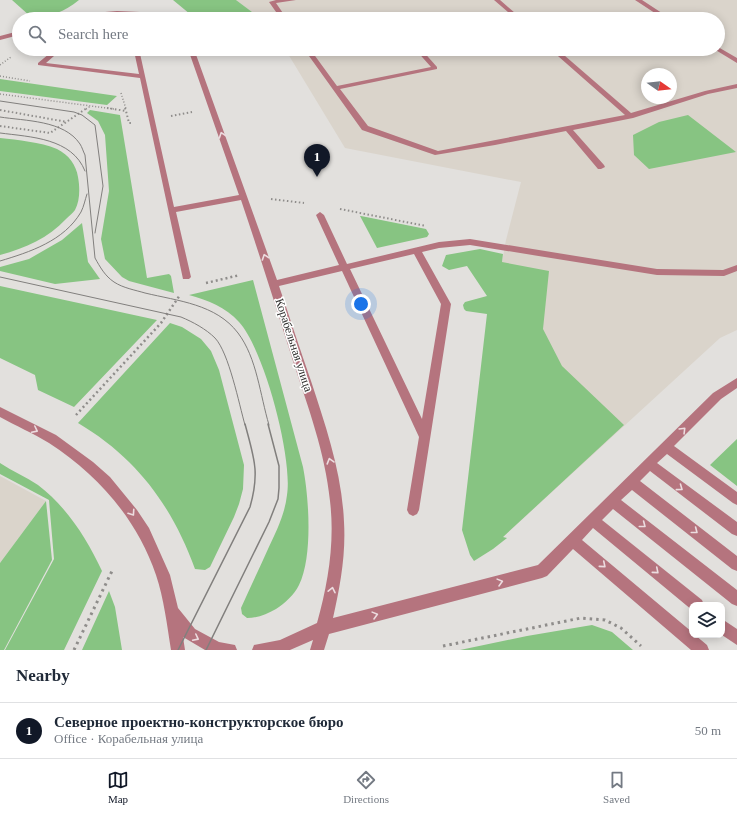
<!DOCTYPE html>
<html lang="en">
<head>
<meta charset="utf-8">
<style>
  :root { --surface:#fff; --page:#f6f6f7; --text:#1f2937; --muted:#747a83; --line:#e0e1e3; --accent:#111827 }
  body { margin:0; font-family:Georgia,serif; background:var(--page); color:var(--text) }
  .controls { position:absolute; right:12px; bottom:12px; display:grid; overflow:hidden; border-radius:8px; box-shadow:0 2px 10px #0003 }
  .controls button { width:36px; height:36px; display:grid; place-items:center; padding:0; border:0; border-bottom:1px solid var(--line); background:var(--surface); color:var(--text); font:20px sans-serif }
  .compass { position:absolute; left:641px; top:68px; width:36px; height:36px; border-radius:50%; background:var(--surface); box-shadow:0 2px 10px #0003; rotate:104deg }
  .you { position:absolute; left:361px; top:304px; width:14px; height:14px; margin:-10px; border:3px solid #fff; border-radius:50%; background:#1a73e8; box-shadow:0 0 0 6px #1a73e833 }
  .badge { display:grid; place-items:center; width:26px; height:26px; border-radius:50%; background:var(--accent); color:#fff; font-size:13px; font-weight:700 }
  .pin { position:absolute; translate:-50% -33px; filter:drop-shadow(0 1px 2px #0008) }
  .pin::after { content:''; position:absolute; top:21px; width:14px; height:12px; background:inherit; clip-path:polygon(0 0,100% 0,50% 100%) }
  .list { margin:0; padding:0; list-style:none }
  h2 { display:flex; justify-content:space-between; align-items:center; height:52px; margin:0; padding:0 16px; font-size:17px }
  h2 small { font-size:13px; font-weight:400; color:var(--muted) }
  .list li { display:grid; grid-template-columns:26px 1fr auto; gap:12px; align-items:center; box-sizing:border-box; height:56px; padding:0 16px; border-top:1px solid var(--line) }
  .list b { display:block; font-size:15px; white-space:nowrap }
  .list p { margin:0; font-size:13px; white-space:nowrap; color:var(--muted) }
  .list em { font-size:13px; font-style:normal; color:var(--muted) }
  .icon { flex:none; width:22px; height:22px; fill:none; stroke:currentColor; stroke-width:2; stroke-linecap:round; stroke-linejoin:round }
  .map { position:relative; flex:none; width:737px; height:650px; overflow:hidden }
  .search { position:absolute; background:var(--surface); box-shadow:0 2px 10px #0003; left:12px; right:12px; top:12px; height:44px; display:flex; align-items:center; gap:10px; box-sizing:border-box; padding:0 14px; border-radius:22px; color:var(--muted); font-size:15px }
  .sheet { height:108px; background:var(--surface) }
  nav { display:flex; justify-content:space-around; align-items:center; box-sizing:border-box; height:56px; border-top:1px solid var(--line); background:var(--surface); font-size:11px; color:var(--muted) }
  nav a { display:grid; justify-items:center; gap:2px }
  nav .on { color:var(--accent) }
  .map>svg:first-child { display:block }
  .built { fill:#dad4cb; fill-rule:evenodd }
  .green { fill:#87c482 }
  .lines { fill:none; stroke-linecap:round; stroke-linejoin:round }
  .path-far3 { stroke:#8f8d8b; stroke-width:1.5; stroke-dasharray:1 2; stroke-linecap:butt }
  .path-far2 { stroke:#8f8d8b; stroke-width:2; stroke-dasharray:1.5 2.5; stroke-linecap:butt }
  .path-far1 { stroke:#8f8d8b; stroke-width:2.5; stroke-dasharray:2 3; stroke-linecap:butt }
  .path { stroke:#8f8d8b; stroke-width:3; stroke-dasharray:2.5 4; stroke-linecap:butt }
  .minor { fill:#b5747e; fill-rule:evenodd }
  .tram-far1 { stroke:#817f7d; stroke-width:1 }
  .tram { stroke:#817f7d; stroke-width:1.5 }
  .oneway { stroke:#ecdcdf }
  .labels { text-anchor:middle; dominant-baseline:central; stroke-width:3; stroke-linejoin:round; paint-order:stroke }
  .street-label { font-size:12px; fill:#333231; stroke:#fff }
</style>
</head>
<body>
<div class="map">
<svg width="737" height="650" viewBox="0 0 737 650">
  <rect width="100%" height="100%" fill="#e2e0dd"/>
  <!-- built -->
  <path class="built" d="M236,0H737V330L720,338L503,537L502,262L506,240L521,182L345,148L285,49H718V19H261ZM647,74H671V98H647Z
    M0,476L46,501L0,563Z"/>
  <!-- green -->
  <path class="green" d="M12,0H79C64,12 51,17 31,17Z
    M173,0H236L260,18L196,19Z
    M0,79L117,96L107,105L0,91Z
    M90,110L120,115L147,278L169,274L171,276L174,293L129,281L122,277L105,259L101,239L109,191L105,135L98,121L87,113Z
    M688,115L736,152L649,169L634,155L633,135L659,122Z
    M0,138C18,140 40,142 57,149C69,155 76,165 78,177C80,188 80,201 75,210C73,213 69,216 66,219C48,238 26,248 0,255Z
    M361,216L426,229L429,234L427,237L377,248L360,216Z
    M82,223L88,262L100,279L55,284L0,271V267L29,259L62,240Z
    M480,249L503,254L502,262L549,271L543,329L562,366L624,425L503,537L507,538L493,549L474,561L470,555L462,530L487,314L466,311L464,309L463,305L465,302L487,296L467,266L449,270L442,266L446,255Z
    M253,280L303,467C309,497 313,557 299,585C294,595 285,603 276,609C267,614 258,618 247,618L242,614L241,608C250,588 259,569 268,549C276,532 285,514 287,495C293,458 264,349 239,322C226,307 207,300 189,295Z
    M0,286L157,320L74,407L38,390L35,375L0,358Z
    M170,323L182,327L201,339L211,351L219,370L244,465L243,489L239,504L234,517L210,567L205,570L195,569C172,506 137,458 78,423Z
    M737,439V486L710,465Z
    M0,463C12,471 26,477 38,485C67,507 87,539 102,571L64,650H5L54,559L49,500L0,474Z
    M46,501L52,560L4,650H0V563Z
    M109,591L115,607L122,650H82Z
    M592,625L612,632L633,650H460L527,636Z"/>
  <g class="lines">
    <!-- path-far3 -->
    <path class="path-far3" d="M0,65L11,57
      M0,76L30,81
      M121,93L126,109
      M0,94L114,109
      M86,109L91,106"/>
    <!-- path-far2 -->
    <path class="path-far2" d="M107,108L126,111L129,123H131
      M125,108L126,111
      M0,110L67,122
      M171,116L192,112
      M0,126L50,133L87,108
      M271,199L304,203
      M340,209L426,226"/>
    <!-- path-far1 -->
    <path class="path-far1" d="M206,283L240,275
      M76,415L161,323L180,295"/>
    <!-- path -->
    <path class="path" d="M443,646L581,618L605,620L621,628L641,646
      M74,650L112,571"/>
    <!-- minor -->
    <path class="minor" d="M276,0H296L276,3L287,19H281L269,2Z
      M494,0H500L522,19H516Z
      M635,0H642L671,19H664Z
      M117,11L140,12L166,19L117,14L67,19L93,13Z
      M19,31V35L0,40V36Z
      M718,47L737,58V63L714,49H718Z
      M55,49H62L46,63L139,74L134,51L127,49H139L174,207L239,195L188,49H194L277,280L339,265L316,215L320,212L324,215L347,264L439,242L470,239L657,269L723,270L737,265V271L724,276L657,275L470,245L439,248L422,252L451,304L419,510L417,514L413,516L409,514L407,510L419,437L342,271L279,286C290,318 300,350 311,381C326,427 342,473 344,522C346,555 340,587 333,618L538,565L713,393L737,378V388L721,399L674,446L737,492V505L733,503L667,454L657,463L737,522V536L732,534L650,471L640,481L737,556V571L732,569L632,490L621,500L737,590V606L732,604L613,509L602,520L702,600L704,605H692V610L593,528L582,540L692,632V635H695L707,645L709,650H691L573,549L547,576L542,578L329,634L324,650H310L313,640L290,650H252L254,645L280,640L317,623C328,584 335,542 330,501C325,452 308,407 293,361C276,307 259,253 241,200L176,212L191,277L189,279H183L140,78L38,65V63ZM414,254L441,304L422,419L350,269Z
      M304,49H310L337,86L431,67L415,49H421L437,67V69L340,89L368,126L438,151L625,115L550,49H557L631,113L705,91L737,84V88L708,94L633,118L573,130L604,165L605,167L601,169H598L566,131L495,145L435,155L362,130Z
      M0,407L56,435L93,462L110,477L137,510L149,528L170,575L178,608L195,629L219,642L235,645L237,650H205L183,637L185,650H171C167,625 164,599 156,575C137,519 98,475 49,443C33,433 16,426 0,417Z
      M722,619L737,629V645L722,635Z"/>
    <!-- tram-far1 -->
    <path class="tram-far1" d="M0,101L74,112L82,115L95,125L103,186L95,233
      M0,117C25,121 64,120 80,144C82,147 83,151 85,155L95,258C100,267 105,276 114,282C123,288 135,290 145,293C178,301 216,304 238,333C257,358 260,395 269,425
      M0,133C31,137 72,138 85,171
      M0,261C30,252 64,241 81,212C84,206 85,200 87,194
      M0,277L181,317C193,322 206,329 215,338C229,353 239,404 245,425"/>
    <!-- tram -->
    <path class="tram" d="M178,650L250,507C260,472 254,458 245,424
      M206,650L269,522L278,499L279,488V466L268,424"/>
  </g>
  <!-- one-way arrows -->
  <defs><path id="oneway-chevron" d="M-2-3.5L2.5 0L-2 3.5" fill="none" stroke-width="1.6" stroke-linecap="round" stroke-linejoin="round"/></defs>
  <g class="oneway">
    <use href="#oneway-chevron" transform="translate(222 135) rotate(-109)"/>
    <use href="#oneway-chevron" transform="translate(265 257) rotate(-109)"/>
    <use href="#oneway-chevron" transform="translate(35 430) rotate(27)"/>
    <use href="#oneway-chevron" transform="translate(683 430) rotate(-45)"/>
    <use href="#oneway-chevron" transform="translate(330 461) rotate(-106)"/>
    <use href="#oneway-chevron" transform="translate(680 488) rotate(36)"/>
    <use href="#oneway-chevron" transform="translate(132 513) rotate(56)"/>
    <use href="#oneway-chevron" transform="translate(643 525) rotate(38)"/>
    <use href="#oneway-chevron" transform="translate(695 531) rotate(38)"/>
    <use href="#oneway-chevron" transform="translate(603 565) rotate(40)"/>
    <use href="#oneway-chevron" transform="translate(656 571) rotate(40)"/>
    <use href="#oneway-chevron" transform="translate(500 582) rotate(-15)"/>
    <use href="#oneway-chevron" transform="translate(332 590) rotate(-78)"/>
    <use href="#oneway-chevron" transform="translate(375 615) rotate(-15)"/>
    <use href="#oneway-chevron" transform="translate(196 638) rotate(27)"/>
  </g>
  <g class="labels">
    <!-- street labels -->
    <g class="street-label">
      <text transform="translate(294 345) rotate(72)">Корабельная улица</text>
    </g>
  </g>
</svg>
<div class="controls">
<button><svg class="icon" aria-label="layers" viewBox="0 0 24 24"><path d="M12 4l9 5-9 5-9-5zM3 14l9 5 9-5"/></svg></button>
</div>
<svg class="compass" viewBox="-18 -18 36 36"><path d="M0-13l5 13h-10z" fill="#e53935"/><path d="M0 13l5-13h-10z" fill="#747a83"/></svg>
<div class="you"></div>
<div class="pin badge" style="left:317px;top:177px">1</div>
<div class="search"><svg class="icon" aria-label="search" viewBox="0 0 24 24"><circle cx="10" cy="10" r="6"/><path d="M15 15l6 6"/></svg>Search here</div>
</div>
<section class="sheet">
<h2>Nearby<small></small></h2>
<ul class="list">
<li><span class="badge">1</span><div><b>Северное проектно-конструкторское бюро</b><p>Office · Корабельная улица</p></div><em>50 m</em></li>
</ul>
</section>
<nav>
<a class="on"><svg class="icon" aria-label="map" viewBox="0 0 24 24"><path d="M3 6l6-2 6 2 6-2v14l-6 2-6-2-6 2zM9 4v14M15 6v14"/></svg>Map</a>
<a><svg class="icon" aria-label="directions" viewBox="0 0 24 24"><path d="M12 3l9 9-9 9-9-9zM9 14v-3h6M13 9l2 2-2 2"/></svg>Directions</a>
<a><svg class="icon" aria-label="saved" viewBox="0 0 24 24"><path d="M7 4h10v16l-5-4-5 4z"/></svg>Saved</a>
</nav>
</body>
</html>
